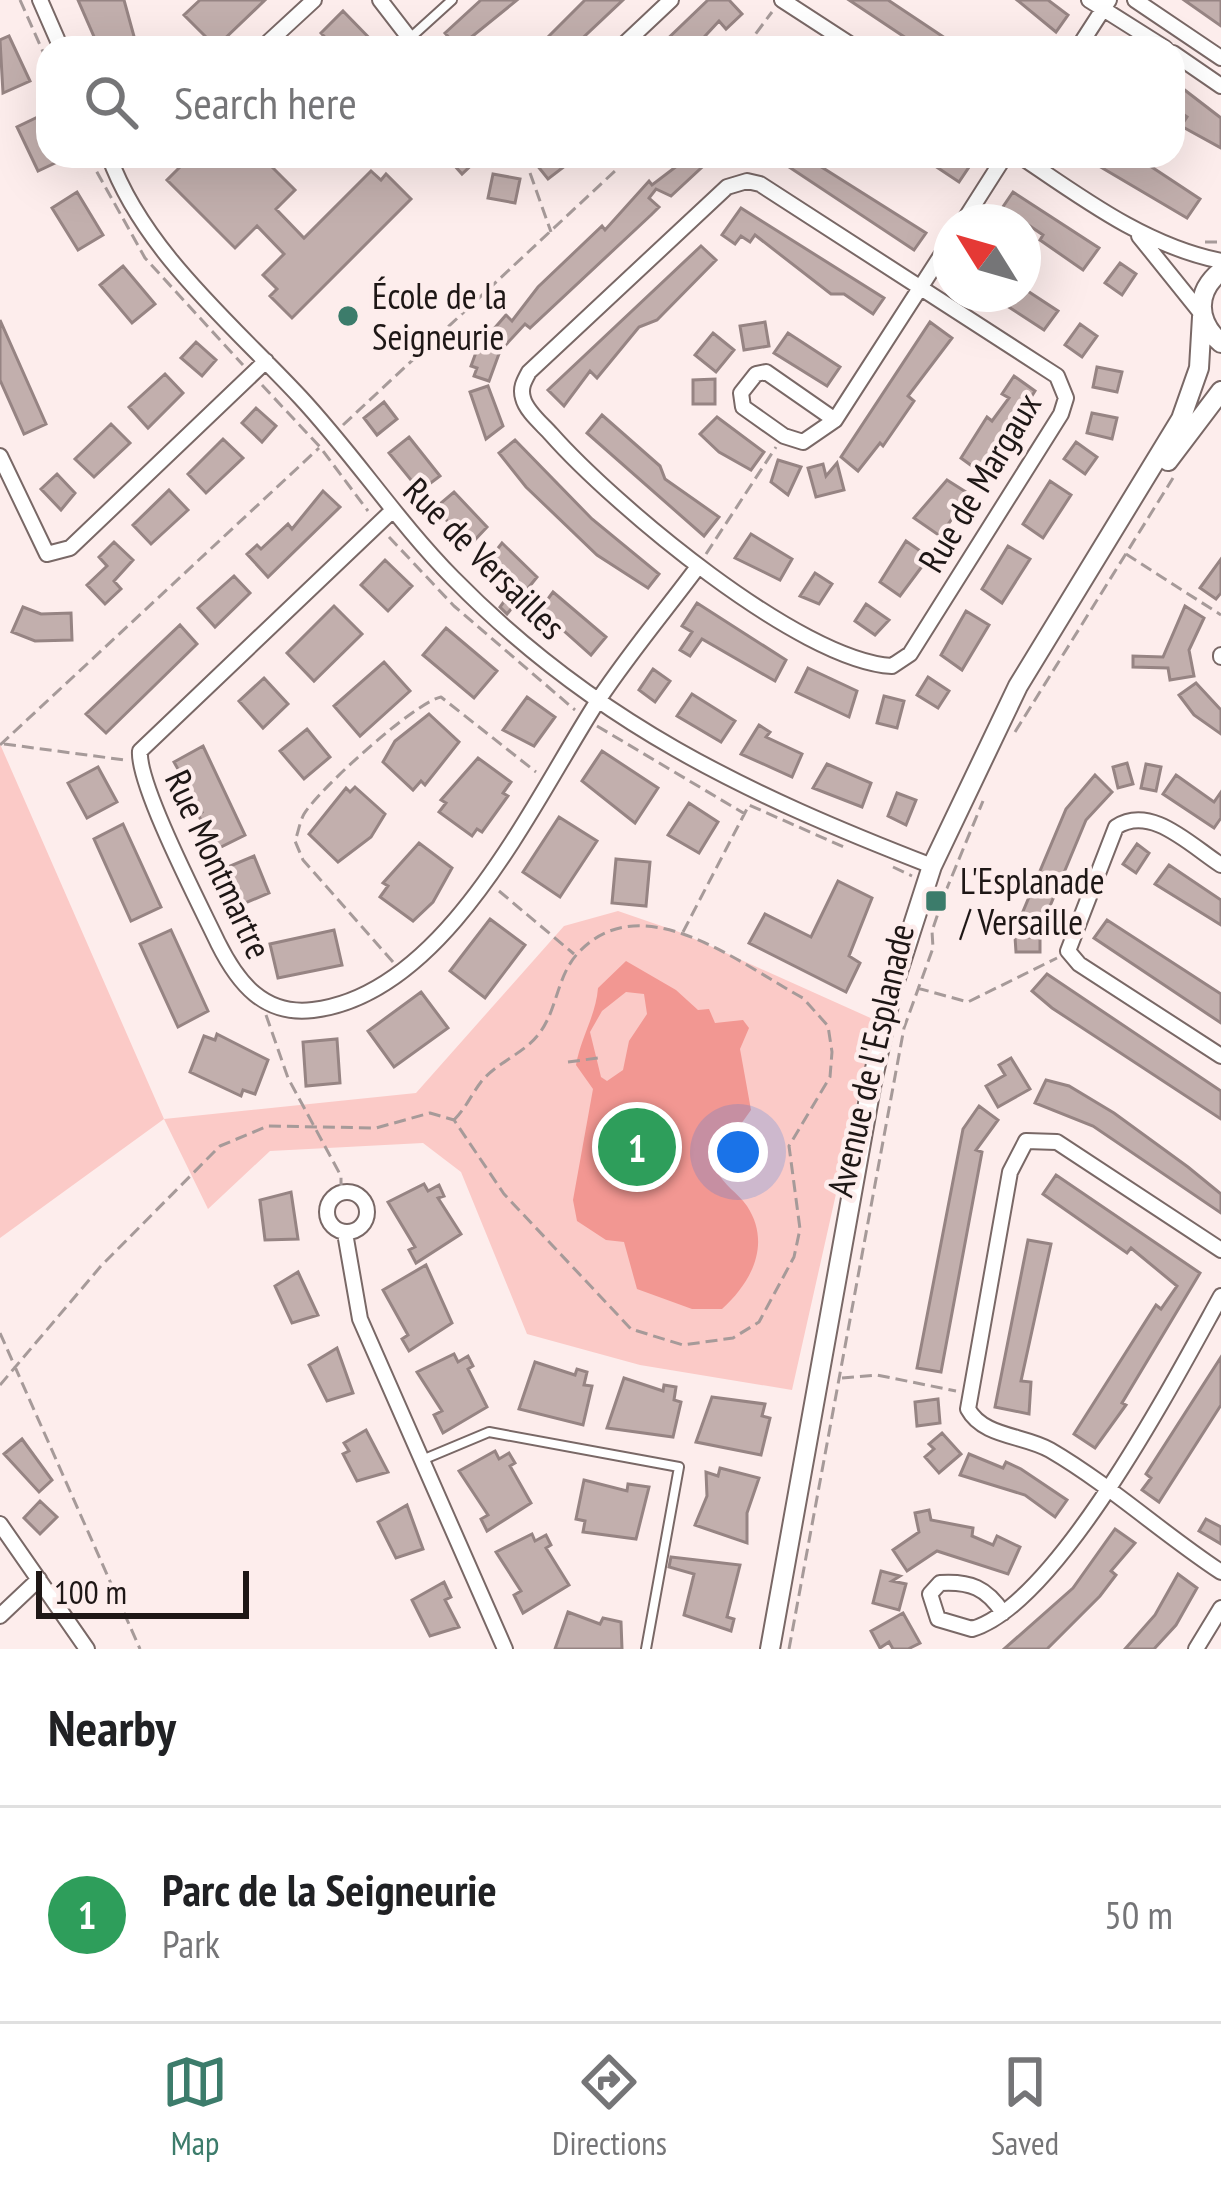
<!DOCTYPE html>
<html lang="en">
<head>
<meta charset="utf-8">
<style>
  :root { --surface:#fff; --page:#f6f6f6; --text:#202124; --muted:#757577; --line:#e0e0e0; --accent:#3c7c6b }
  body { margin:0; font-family:"PT Sans Narrow",sans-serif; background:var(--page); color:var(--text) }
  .compass { position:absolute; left:933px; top:204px; width:108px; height:108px; border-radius:50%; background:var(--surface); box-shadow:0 12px 48px #0002; rotate:307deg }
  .scale { position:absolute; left:36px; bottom:30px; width:213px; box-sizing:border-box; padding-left:12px; border:6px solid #1e1716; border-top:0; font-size:33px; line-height:42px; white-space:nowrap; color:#1e1716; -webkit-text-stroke:9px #fdedec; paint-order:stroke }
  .you { position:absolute; left:738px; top:1152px; width:42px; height:42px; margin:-30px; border:9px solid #fff; border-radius:50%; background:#1a73e8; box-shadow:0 0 0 18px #1a73e833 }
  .badge { display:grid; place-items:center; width:78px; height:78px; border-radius:50%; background:var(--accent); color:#fff; font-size:39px; font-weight:700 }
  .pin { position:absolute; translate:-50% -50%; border:6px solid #fff; box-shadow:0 3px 12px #0006 }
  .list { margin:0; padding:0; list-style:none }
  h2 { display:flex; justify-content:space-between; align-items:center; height:156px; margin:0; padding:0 48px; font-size:51px }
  h2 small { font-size:39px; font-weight:400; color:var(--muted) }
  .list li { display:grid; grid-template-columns:78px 1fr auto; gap:36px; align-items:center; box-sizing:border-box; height:216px; padding:0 48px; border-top:3px solid var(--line) }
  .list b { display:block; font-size:45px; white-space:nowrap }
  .list p { margin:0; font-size:39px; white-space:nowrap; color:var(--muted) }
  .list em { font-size:39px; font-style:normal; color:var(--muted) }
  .icon { flex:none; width:66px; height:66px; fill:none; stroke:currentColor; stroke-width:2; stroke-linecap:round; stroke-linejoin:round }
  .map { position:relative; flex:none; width:1221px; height:1649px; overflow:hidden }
  .search { position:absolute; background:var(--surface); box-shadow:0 12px 48px #0002; left:36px; right:36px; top:36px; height:132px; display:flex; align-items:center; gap:30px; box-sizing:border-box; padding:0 42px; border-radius:36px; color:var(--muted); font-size:45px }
  .sheet { height:372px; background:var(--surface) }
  nav { display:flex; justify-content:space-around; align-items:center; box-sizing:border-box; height:168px; border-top:3px solid var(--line); background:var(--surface); font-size:33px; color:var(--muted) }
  nav a { display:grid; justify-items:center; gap:6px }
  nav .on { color:var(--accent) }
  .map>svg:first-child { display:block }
  .green { fill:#fbcac7 }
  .water { fill:#f29792; fill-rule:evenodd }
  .building { fill:#c2afad; stroke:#968483; stroke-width:3 }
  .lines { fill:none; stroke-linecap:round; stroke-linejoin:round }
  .lane-casing { stroke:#796866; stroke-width:12 }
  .street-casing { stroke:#796866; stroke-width:18 }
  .secondary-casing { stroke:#796866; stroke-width:22 }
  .path { stroke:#a69a99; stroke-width:3; stroke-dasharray:12 6; stroke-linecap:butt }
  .lane { stroke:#fff; stroke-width:8 }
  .street { stroke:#fff; stroke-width:14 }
  .secondary { stroke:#fff; stroke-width:18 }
  .poi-dot { fill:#3c7c6b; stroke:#fdedec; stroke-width:4.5 }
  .labels { text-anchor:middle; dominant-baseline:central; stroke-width:9; stroke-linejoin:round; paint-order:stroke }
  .poi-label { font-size:36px; fill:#1e1716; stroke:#fdedec; text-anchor:start }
  .street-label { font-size:36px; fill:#1e1716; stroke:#fdedec }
</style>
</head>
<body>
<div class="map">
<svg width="1221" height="1649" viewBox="0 0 1221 1649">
  <rect width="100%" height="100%" fill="#fdedec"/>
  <!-- green -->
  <path class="green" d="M0,744L164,1119L416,1093L564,926L618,911L679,932L875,1020L792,1390L640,1365L527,1334L461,1172L423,1143L270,1151L208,1209L164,1119L0,1238Z"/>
  <!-- water -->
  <path class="water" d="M626,961L676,990L698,1010L709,1009L715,1023L743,1020L749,1028L740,1049L751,1110L721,1152L716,1169C724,1186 737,1192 747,1206C772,1244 751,1283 722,1309H692L637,1289L624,1242L606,1240L577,1221L573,1200L593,1089L576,1065C581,1037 596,1015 598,988ZM626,992L644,994L647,1014L629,1041L623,1070L607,1081L601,1077L590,1032L602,1011Z"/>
  <!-- building -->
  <path class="building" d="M78,0H124L135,40L99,48Z
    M200,0H265L216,47L184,15Z
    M481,0H517L458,48L445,33Z
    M585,0H623L572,48H537Z
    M708,0H729L742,14L726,29L719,21L694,48H658Z
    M849,0H888L960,48H921Z
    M1017,0H1048L1068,15L1056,32Z
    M1184,0H1221V26Z
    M343,11L379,48H335L321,33Z
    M9,36L30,81L3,93L0,40Z
    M1173,81L1221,118V148L1181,126L1187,117L1173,107Z
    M44,114L48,156H70L38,171L17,127Z
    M191,156L230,161L261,156L295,190L276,209L304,238L371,171L381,180L386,174L411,199L292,318L270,296L277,289L263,275L284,254L257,226L235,248L167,180Z
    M446,156H481L462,174Z
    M546,156H578L548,179L536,164Z
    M690,156H714L671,196L656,189L649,198L659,207L651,215L530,328L525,324L500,351L489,381L474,376L477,368L471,366L478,347L506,315L512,321L538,287L602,226L605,230L649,181L652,185Z
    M789,156H804L926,233L914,250L783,163Z
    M920,156H960L971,164L959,182Z
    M1082,156H1135L1200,199L1187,218Z
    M493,174L520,179L515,203L488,198Z
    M77,192L103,235L78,250L52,208Z
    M1013,192L1099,248L1083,270L1040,240L1043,235L1024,222H1010L998,214Z
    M741,208L884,298L873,314L844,294H831L755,235L750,242L741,236L735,244L722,235Z
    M701,246L716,260L657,320L639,327L597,378L590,371L564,406L548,390Z
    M1120,263L1136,274L1122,295L1105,283Z
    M123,266L155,304L132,323L100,285Z
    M1023,288L1058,311L1044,330L1001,302L1006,294H1023Z
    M0,320L46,424L24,434L0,380Z
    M765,322L769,346L744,350L740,326Z
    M930,322L952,338L908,396L914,401L883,446L880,443L858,471L841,457Z
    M1080,324L1097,336L1082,357L1065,345Z
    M713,333L734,350L716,372L695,355Z
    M788,333L840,367L827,386L774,353Z
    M196,342L216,360L202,376L181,358Z
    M1097,367L1122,372L1117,392L1093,387Z
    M165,374L183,393L148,428L129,407Z
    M1014,376L1035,391L983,474L961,458L987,417L992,421L1009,398L1002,394Z
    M715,379V404H693V380Z
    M488,386L503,426L486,439L470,392Z
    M384,402L397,419L377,435L364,418Z
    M256,408L276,426L262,442L242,423Z
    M1092,413L1117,418L1112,439L1087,433Z
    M602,415L660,466L665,479L719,517L704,536L587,433Z
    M717,417L764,452L751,470L719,452L700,434Z
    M111,424L130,443L94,477L75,459Z
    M409,437L440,476L420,491L389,453Z
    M223,439L243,458L206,493L188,474Z
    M515,440L592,519L659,574L648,588L597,555L526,487L499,453Z
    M1076,442L1097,457L1085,474L1064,459Z
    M778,460L801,467L788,495L771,482Z
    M837,463L844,490L816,497L808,468L823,464L826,476Z
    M57,474L75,493L61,510L41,489Z
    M947,480L969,494L940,536L914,518Z
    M1050,481L1071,495L1043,538L1023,524Z
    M169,490L188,510L151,544L133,525Z
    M323,491L340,507L268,577L247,554L257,545L261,549L288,524L292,529Z
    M454,492L487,527L470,545L435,508Z
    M751,534L792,559L780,580L735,558Z
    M906,541L929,557L900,596L880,582Z
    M114,542L133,560L114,581L121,589L105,604L87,585L107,566L99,557Z
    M502,543L537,577L507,614L500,607L513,589L484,566Z
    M1008,546L1030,559L1002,603L982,589Z
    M1221,559V593L1216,599L1200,588Z
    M385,560L412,586L388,611L361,585Z
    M815,573L832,584L819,604L800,596Z
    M234,576L250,593L215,627L198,608Z
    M553,592L606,637L591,655L555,623L536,615Z
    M697,603L786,660L775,681L702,639L690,656L680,650L692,632L682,626Z
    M866,604L889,620L875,635L855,621Z
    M334,606L362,634L314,681L287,653Z
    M1185,606L1204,618L1189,650L1194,676L1170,680L1168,668L1133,667V656L1163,657Z
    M23,607L41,614L71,613L72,640L35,641L12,632Z
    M966,611L989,625L962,670L941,655Z
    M180,625L197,644L106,733L86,714Z
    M446,628L497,671L474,698L423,655Z
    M384,662L410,691L360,736L334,706Z
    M808,668L857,691L849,717L796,692Z
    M653,669L670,681L655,702L639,690Z
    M928,677L949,691L938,708L917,695Z
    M264,678L288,704L263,728L239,701Z
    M1196,683L1221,710V734L1194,715L1179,695Z
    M692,694L735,721L721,742L677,716Z
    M884,696L904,701L897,728L877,723Z
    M527,697L555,717L534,746L503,730Z
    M429,714L459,742L425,785L421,781L413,790L383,762L395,741Z
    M759,725L770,732L766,737L802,754L792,777L741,754Z
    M307,729L330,757L304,779L280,751Z
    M203,746L245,835L215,850L198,814L202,812L174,762Z
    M602,751L658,788L635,823L582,781Z
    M478,758L511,782L503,793L508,796L482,832L477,829L472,836L439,812L446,803L441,800Z
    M1127,763L1133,784L1118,788L1113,767Z
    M827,764L871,783L862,807L813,788Z
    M1146,764L1161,767L1156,791L1141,788Z
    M98,767L117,802L87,818L68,783Z
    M1095,775L1112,792L1086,820L1040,930L1019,921L1066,809Z
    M1176,775L1214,802L1221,792V818L1214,828L1163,794Z
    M355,787L385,814L371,837L338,862L309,834L346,788L350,792Z
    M897,793L916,800L906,825L888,816Z
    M689,803L718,822L699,853L668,835Z
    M559,817L597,841L560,897L523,872Z
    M123,824L161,907L131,921L94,839Z
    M419,843L452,868L433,902L413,921L380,897L388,886L383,883Z
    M1137,844L1149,853L1136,873L1123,864Z
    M254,856L269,893L238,906L223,869Z
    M616,859L650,862L646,906L612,903Z
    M1169,865L1221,900V925L1155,884Z
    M838,881L872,898L849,956L860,963L846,992L749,943L765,914L811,937Z
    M490,919L525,945L485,998L450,971Z
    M1107,920L1221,994V1023L1094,938Z
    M171,930L208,1011L178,1027L140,944Z
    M334,930L342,965L278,978L270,944Z
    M1015,937H1040V952H1016Z
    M1047,974L1221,1091V1119L1052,1008L1032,991Z
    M421,992L448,1028L394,1067L368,1031Z
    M217,1034L268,1060L255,1094L243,1090L241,1096L190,1072L204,1036L215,1040Z
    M337,1039L340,1083L306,1086L303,1042Z
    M1011,1058L1030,1089L998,1107L986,1086L1005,1075L999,1065Z
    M1046,1080L1069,1086L1114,1113L1188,1167L1221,1194V1213L1093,1126L1035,1103Z
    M979,1106L998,1120L976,1150L982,1152L941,1372L917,1368L963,1129Z
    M1056,1175L1200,1273L1122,1403L1126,1405L1095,1448L1074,1434L1156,1305L1161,1309L1177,1286L1131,1248L1127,1253L1043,1194Z
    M424,1184L428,1191L439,1185L444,1196L438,1198L461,1234L416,1263L409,1250L415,1247L388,1202Z
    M291,1192L298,1239L265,1240L260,1200Z
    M1028,1240L1051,1244L1021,1381L1031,1382L1029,1414L995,1407Z
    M426,1265L452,1323L409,1351L402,1339L408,1335L383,1290Z
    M298,1272L318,1315L292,1323L275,1286Z
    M337,1348L353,1393L327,1401L309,1365Z
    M454,1354L458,1362L468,1356L473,1366L468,1369L487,1407L443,1433L434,1415L442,1411L417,1372Z
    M1221,1357V1405L1159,1502L1142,1490L1151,1478L1146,1474Z
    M535,1362L575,1375L577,1369L587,1372L584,1385L592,1386L583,1425L519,1409Z
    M624,1378L663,1391L664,1385L676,1387L674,1400L681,1402L673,1437L607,1428Z
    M712,1397L765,1404L762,1416L770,1418L761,1455L696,1442Z
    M938,1399L940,1423L917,1426L915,1402Z
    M366,1430L388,1472L357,1481L343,1454L349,1451L344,1443Z
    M942,1433L961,1454L939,1473L925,1457L934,1449L929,1444Z
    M22,1439L52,1480L39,1492L4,1454Z
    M495,1451L499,1459L509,1453L515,1463L510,1466L531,1503L487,1531L481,1519L488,1515L459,1471Z
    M969,1454L1003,1468L1006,1462L1021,1469L1067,1500L1055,1517L1025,1495L960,1475Z
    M720,1468L759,1478L747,1513V1543L695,1525L707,1496L706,1472L718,1476Z
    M584,1480L627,1491L628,1484L649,1487L636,1539L583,1532L585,1521L576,1519Z
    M40,1501L57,1517L40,1534L24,1518Z
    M407,1505L423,1549L396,1558L378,1522Z
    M929,1510L931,1520L973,1528L972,1536L993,1545L997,1536L1020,1547L1008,1574L937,1551L907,1571L893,1550L919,1532L915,1513Z
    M1206,1519L1221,1527V1544L1199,1531Z
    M1115,1529L1135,1543L1111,1571L1116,1575L1100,1596L1047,1649H1004L1073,1588Z
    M532,1534L535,1541L546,1535L551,1545L546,1548L569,1585L523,1613L514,1595L521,1591L496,1552Z
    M671,1557L740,1565L727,1617L734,1619L731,1631L684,1615L694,1574L669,1567Z
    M881,1571L900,1576L892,1581L906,1584L899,1610L873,1603Z
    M1178,1574L1197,1588L1176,1625L1154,1649H1125L1155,1615Z
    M444,1582L451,1597L445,1600L459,1627L430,1636L412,1600Z
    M568,1612L600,1624L603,1618L621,1622L622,1649H555Z
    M903,1613L920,1643L908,1649H893L889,1642L880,1648L871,1631Z"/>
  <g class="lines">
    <!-- lane casing -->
    <g class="lane-casing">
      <path id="lane" d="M409,39L452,0
        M422,1460L489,1432L679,1467L646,1649"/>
    </g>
    <!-- street casing -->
    <g class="street-casing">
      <path id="street" d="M40,0L61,48
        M380,0L417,48
        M782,0L856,48
        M1089,0L1165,48
        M1135,0L1221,58
        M262,48L314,0
        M620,48L671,0
        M1078,48L1109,0
        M1173,53L1221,86
        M109,156C143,251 233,325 300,397C354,455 397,521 453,578C594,722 746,794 932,866
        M1020,156C1082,198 1146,246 1221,261
        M747,181L760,184L1057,376L1066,398L1061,414L910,654L892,666C799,661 613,504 551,434C542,424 526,411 523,398C520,388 524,381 529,372L727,187Z
        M963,222L1005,156
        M1139,236L1201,313
        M835,420L766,372L756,374L741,393L743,407L784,436L803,442L835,420L951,240
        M0,456L47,554L70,548L266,361
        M392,511L140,751C137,784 201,907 218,943C238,983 264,1016 313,1010C447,994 533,801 599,699C629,654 664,612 697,568
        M1221,655V657
        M1221,865C1190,845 1151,804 1116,827L1068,951L1079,964L1221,1056
        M327 1212a20 20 0 1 1 40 0a20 20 0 1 1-40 0Z
        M345,1233L360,1319L505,1649
        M1221,1250L1057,1142L1026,1141L1010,1172L968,1409C983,1437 1024,1435 1050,1450C1110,1485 1163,1534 1221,1572
        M0,1524L87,1649
        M1003,1613C987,1588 970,1581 940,1583L930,1594L938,1619L972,1629C1058,1604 1176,1377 1221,1296
        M0,1616L39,1579
        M1196,1649L1221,1608"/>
    </g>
    <!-- secondary casing -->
    <g class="secondary-casing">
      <path id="secondary" d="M1221,271C1195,292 1196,321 1221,343
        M1168,461L1221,391
        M770,1649L871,1087L893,987L932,866L1018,686L1181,419L1199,368L1202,317"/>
    </g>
    <!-- path -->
    <path class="path" d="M20,0L48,63
      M745,48L772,12
      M88,156L145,258L243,365
      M524,156L551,232
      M1205,242H1221
      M262,385L320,447L368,511
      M343,425L631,156
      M389,537L454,606L575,710
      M706,554L776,447
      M1126,554L1221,615
      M597,726L745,814
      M1015,732L1173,478
      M4,744L125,760
      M0,745L319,448
      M893,867L912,876
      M499,891L574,954
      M683,932L749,805L846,848
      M393,962L303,860L295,841C298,833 300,821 304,814C320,788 414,703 441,697L536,772
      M917,988L968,1002L1057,958
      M266,1015L288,1078L341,1176V1192
      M568,1062L598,1058
      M0,1333L140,1649
      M842,1378L877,1375L956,1391
      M0,1385L101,1266L220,1146L268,1126L376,1128L430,1113L454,1120L504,1194L631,1329L683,1345L733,1338L759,1322L794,1257L800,1229L789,1146L830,1077L832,1052L828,1026L803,998C740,964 642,884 578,953C556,977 558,1010 538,1035C523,1054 496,1063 481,1082C471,1095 466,1108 454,1120
      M789,1649L904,1028L933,948L932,931L945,893L983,801"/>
    <!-- lane -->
    <use href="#lane" class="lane"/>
    <!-- street -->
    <use href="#street" class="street"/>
    <!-- secondary -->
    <use href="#secondary" class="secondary"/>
  </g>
  <!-- markers -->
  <g class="poi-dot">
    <circle cx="348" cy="316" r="12"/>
    <rect x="924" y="889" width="24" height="24" rx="6"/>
  </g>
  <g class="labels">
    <!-- poi labels -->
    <g class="poi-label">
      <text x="372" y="295">École de la<tspan x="372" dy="41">Seigneurie</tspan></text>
      <text x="960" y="880">L'Esplanade<tspan x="960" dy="41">/ Versaille</tspan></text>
    </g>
    <!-- street labels -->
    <g class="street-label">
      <text transform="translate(979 482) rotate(-59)">Rue de Margaux</text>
      <text transform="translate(485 558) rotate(45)">Rue de Versailles</text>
      <text transform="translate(219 864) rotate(65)">Rue Montmartre</text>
      <text transform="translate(870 1060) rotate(-77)">Avenue de l'Esplanade</text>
    </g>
  </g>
</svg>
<svg class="compass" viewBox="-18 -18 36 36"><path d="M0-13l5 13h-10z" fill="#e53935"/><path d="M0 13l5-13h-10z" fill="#757577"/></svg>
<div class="scale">100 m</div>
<div class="you"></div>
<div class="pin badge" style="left:637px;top:1147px;background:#2e9e5b">1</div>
<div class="search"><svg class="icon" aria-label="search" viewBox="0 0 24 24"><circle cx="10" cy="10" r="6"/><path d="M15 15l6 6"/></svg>Search here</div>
</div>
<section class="sheet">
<h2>Nearby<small></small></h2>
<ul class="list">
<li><span class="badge" style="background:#2e9e5b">1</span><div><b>Parc de la Seigneurie</b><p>Park</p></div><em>50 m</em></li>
</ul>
</section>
<nav>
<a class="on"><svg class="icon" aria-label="map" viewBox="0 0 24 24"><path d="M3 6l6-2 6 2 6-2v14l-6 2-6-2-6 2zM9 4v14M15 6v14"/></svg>Map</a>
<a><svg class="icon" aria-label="directions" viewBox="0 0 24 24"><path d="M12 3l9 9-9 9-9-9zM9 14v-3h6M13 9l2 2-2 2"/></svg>Directions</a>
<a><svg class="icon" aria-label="saved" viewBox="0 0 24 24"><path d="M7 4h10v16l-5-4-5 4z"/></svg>Saved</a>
</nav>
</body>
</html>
